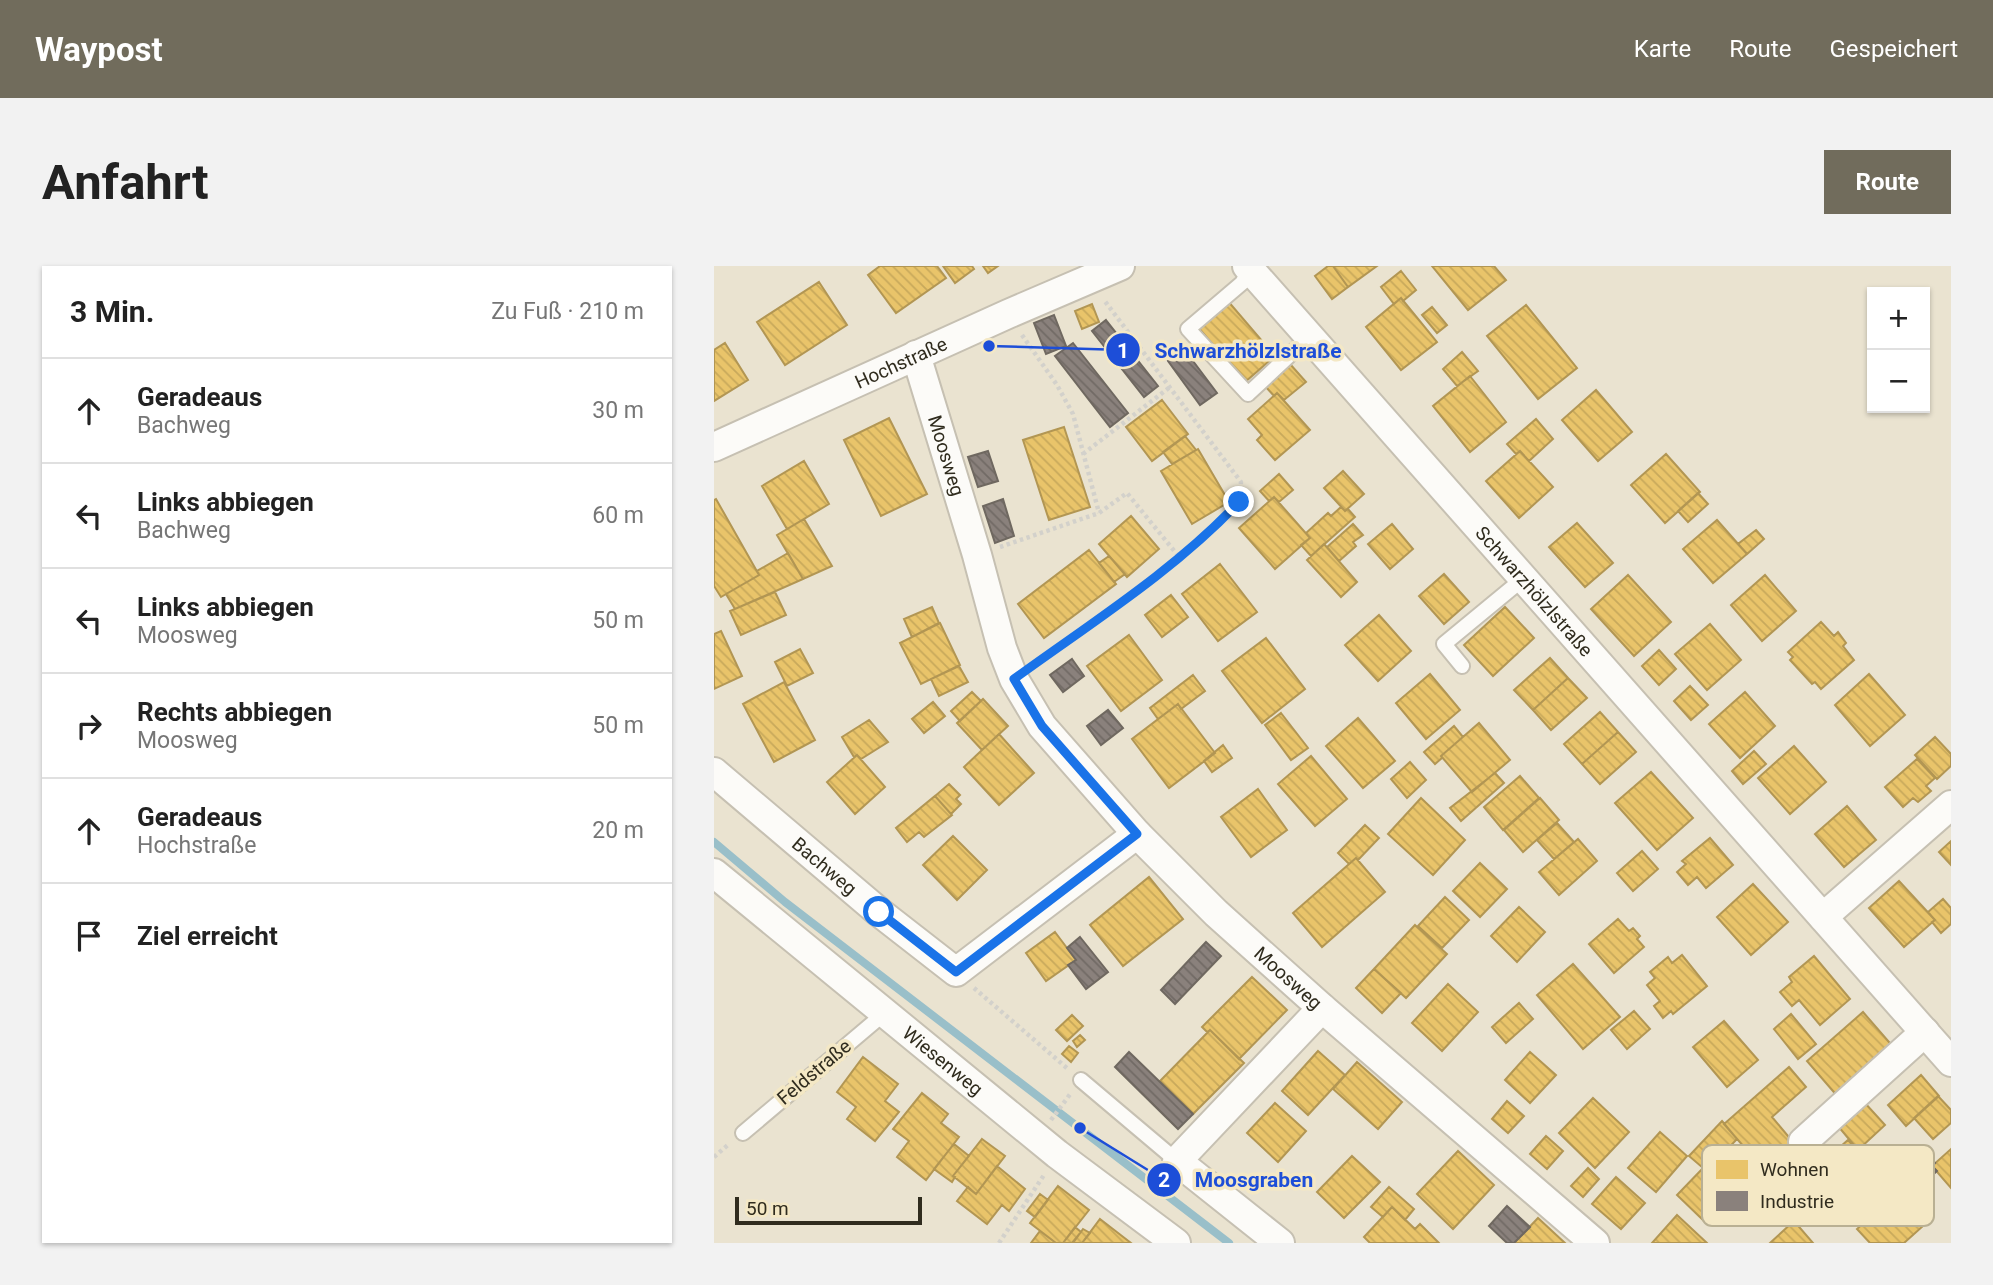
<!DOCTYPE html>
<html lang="de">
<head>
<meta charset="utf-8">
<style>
  :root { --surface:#fff; --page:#f2f2f2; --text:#222; --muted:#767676; --line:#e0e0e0; --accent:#716c5c }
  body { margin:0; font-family:Roboto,sans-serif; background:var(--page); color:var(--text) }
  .controls { position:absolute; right:21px; top:21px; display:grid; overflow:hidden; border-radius:0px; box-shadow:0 2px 5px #0004 }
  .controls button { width:63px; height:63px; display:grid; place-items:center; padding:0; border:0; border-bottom:2px solid var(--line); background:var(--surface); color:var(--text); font:35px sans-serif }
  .scale { position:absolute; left:21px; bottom:18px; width:187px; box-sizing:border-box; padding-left:7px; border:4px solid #302c1e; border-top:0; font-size:19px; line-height:24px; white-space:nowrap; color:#302c1e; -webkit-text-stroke:5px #f4e8c5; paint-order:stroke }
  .stop { position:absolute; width:21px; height:21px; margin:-16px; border:5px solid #1a73e8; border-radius:50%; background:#fff }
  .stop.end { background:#1a73e8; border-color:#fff; box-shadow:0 2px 7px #0008 }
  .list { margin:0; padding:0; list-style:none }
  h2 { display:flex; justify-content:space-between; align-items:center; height:91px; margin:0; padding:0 28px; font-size:30px }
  h2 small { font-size:23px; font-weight:400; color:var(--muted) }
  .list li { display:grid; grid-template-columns:46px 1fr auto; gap:21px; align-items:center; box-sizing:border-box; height:105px; padding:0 28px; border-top:2px solid var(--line) }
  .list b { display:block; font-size:26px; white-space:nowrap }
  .list p { margin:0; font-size:23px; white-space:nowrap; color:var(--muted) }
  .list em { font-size:23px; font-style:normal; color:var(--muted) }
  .icon { flex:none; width:38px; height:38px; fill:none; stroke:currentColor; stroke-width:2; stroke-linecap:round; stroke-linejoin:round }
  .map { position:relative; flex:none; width:1237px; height:977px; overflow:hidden; border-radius:0px }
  header { display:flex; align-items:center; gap:42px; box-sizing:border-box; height:98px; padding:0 35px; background:var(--accent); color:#fff }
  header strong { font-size:33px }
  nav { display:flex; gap:38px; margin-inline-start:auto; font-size:24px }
  .intro { display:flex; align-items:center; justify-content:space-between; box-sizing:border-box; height:168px; padding:0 42px }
  h1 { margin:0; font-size:49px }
  .button { padding:18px 32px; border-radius:0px; background:var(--accent); color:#fff; font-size:24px; font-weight:700 }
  main { display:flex; gap:42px; padding:0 42px }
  aside { flex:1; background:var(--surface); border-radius:0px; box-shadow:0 2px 5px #0004 }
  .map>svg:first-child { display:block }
  .homes { fill:url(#homes-back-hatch); stroke:#b29653; stroke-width:2 }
  .industry { fill:url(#industry-back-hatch); stroke:#6f6860; stroke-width:2 }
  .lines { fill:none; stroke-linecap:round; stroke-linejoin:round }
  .stream { stroke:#99bfc9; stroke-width:8 }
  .service-casing { stroke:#c6c0b2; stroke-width:18 }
  .minor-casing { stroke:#c6c0b2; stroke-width:32 }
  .path { stroke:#d3d1cb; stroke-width:4.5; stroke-dasharray:3.5 3.5; stroke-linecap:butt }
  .service { stroke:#fcfbf8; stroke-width:14 }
  .minor { stroke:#fcfbf8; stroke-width:28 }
  .route { stroke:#1a73e8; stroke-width:9 }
  .labels { text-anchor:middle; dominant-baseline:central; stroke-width:7; stroke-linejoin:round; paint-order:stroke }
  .street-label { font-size:19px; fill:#302c1e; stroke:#f4e8c5 }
  .key { fill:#f4e8c5; stroke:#b9b093; stroke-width:2 }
  .key-label { font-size:19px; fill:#302c1e }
  .leader { fill:none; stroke:#1d4ed8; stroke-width:2.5 }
  .callout-dot { fill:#1d4ed8; stroke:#f4e8c5; stroke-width:2.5 }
  .mark-label { font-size:21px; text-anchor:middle; font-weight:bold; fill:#fff }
  .callout-label { font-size:21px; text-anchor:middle; font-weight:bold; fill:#1d4ed8; stroke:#f4e8c5; stroke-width:7; stroke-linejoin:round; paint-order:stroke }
</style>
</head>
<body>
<header>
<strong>Waypost</strong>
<nav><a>Karte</a><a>Route</a><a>Gespeichert</a></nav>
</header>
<div class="intro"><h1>Anfahrt</h1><a class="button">Route</a></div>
<main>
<aside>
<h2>3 Min.<small>Zu Fuß · 210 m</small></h2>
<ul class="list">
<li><svg class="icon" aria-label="ahead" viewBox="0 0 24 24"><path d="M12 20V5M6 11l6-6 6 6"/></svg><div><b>Geradeaus</b><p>Bachweg</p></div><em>30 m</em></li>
<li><svg class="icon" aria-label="left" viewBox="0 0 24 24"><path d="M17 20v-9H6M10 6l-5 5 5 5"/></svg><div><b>Links abbiegen</b><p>Bachweg</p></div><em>60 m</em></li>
<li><svg class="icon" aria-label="left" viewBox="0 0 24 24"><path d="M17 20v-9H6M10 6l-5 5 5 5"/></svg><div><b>Links abbiegen</b><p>Moosweg</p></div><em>50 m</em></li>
<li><svg class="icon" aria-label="right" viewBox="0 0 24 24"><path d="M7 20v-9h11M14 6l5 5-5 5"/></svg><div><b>Rechts abbiegen</b><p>Moosweg</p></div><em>50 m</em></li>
<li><svg class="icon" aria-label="ahead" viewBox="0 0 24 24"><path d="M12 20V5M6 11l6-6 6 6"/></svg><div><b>Geradeaus</b><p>Hochstraße</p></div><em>20 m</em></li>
<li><svg class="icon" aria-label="arrive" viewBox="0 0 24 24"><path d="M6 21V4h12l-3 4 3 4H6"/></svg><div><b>Ziel erreicht</b></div></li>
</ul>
</aside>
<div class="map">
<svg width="1237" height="977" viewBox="0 0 1237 977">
  <defs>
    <pattern id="homes-back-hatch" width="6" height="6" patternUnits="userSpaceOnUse" patternTransform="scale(1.75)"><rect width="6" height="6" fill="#e9c46a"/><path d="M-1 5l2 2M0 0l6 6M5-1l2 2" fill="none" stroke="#c8a95b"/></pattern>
    <pattern id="industry-back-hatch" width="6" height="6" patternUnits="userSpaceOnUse" patternTransform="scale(1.75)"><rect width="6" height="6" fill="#8a817c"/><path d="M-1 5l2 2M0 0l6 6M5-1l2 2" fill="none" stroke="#716a65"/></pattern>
  </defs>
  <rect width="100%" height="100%" fill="#eae3d0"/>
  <!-- homes -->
  <path class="homes" d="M166,0H223L232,12L182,47L154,9Z
    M229,0H258L260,3L241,17Z
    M269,0H284L274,7Z
    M614,0H619L634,21L618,33L601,10Z
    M619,0H663L634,21Z
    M718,0H780L792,14L754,44Z
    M687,5L702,24L689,35L687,32L680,38L667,21Z
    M105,16L133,59L71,99L43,56Z
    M687,32L723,76L687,104L652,61Z
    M513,34L561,90L531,116L483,60Z
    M378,38L385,56L368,63L361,45Z
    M812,39L863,102L824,133L773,70Z
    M718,41L733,59L723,67L708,49Z
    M11,77L34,114L0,135V84Z
    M748,86L764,105L743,120L729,103Z
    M576,98L592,116L570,134L563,127L560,130L551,120Z
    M756,110L792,156L756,186L719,140Z
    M882,124L918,166L884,195L848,154Z
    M563,127L596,164L561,194L543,174L548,169L534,153Z
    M448,134L474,168L438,195L412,161Z
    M175,152L213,228L167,250L130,174Z
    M822,153L839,173L815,195L806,185L802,188L793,178Z
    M350,161L376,241L335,254L309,174Z
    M471,170L482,184L458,198L449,186Z
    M484,183L515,236L478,258L447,205Z
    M806,185L839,221L805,252L772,215Z
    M952,188L986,226L951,257L917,219Z
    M90,195L115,238L73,263L48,220Z
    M629,205L650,228L631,245L610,222Z
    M565,208L579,224L565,236L560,231L555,235L546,225Z
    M984,227L994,238L974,256L964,245Z
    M560,231L596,272L561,303L525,262Z
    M2,233L45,309L7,331L0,320V234Z
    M627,241L631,245L634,243L641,251L597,290L587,279L596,272L592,267L614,247L617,250Z
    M417,250L445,283L413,311L385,278Z
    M90,253L118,300L89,313L63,269Z
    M1003,254L1033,288L999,317L969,283Z
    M863,257L899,297L871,321L835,281Z
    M639,258L649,269L639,276L642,280L625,295L613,281Z
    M678,258L699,283L676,303L654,278Z
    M1042,264L1050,273L1033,288L1024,278Z
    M610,278L643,316L627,331L593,294Z
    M375,284L402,318L330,372L304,338Z
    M74,287L89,313L21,343L12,328L45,309L43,305Z
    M395,290L411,308L400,316L385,297Z
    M506,298L543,346L504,375L468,328Z
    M730,308L755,336L730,358L705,330Z
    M914,309L957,356L920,390L877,343Z
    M1051,309L1082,345L1048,375L1017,339Z
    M61,326L72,349L27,369L16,345Z
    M457,329L474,351L448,371L431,349Z
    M218,341L225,357L198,371L190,353Z
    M791,341L820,372L779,410L750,379Z
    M665,349L697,385L664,415L631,379Z
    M1107,356L1120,370L1124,366L1132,377L1129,380L1140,394L1107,423L1101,416L1098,418L1076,394L1079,391L1074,386Z
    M226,357L246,399L207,418L186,377Z
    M996,358L1027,394L993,424L961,388Z
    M7,365L28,410L0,423V368Z
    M415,369L448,414L407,445L373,400Z
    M552,372L591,423L548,457L508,405Z
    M86,383L99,407L73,420L61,396Z
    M945,384L962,403L945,419L928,400Z
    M836,392L854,412L819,444L800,424Z
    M245,400L254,416L225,430L217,413Z
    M716,408L746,444L712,473L682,437Z
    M1155,408L1191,449L1156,480L1121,439Z
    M479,409L491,425L467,443L464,438L444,453L436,442Z
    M854,412L873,432L837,464L819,444Z
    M70,416L101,474L60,496L29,438Z
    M976,420L994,439L977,454L960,435Z
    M258,426L267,435L246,455L237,445Z
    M1031,426L1061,460L1026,492L995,458Z
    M269,433L294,460L268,484L243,457Z
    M219,436L231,450L210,467L198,453Z
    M464,438L501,487L455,522L418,473Z
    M886,446L904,466L868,498L850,478Z
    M567,447L594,482L577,494L551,459Z
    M644,452L681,495L649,522L612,480Z
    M155,454L174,476L147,493L143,489L140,491L128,471Z
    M765,457L796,494L758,526L727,490Z
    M740,460L749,471L727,490L728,492L721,498L710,486Z
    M904,466L922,486L886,518L868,498Z
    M285,468L320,507L285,539L250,501Z
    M1221,471L1237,488V500L1223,513L1201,489Z
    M509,479L518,492L498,506L490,495Z
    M1080,480L1112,516L1076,548L1044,512Z
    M1040,485L1052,498L1029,518L1018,505Z
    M143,489L171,521L141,548L113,516Z
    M597,490L633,533L601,560L564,518Z
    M1203,493L1221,512L1212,520L1217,525L1204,536L1199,532L1189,541L1171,521Z
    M696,496L712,514L693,532L677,513Z
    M937,506L979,552L943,584L901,537Z
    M781,507L790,517L747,555L736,542Z
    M806,510L825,532L789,564L770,541Z
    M235,518L246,529L242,533L247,538L237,548L221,530Z
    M544,523L573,564L537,591L507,551Z
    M221,530L238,549L210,571L205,566L193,576L182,562Z
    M707,532L751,574L719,609L674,568Z
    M826,532L845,554L809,586L790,564Z
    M1133,540L1162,574L1130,601L1101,568Z
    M843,557L860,576L840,593L823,574Z
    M651,559L665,572L644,594L642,592L635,598L624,587Z
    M239,570L273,604L243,634L209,599Z
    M996,572L1019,599L992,622L983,611L974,619L963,606L972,598L968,595Z
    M864,573L883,595L845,629L825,606Z
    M1237,575V599L1225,586Z
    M928,585L944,603L919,625L903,607Z
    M642,592L671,626L608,681L579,647Z
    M766,597L793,623L766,651L739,625Z
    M435,611L469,653L409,700L376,659Z
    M1185,615L1221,654L1190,681L1155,642Z
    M1039,618L1074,656L1037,689L1003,651Z
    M731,631L755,654L728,682L704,660Z
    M1229,633L1237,642V658L1227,667L1218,656L1221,654L1214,646Z
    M805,641L831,666L803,696L777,670Z
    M904,653L915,665L919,662L926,670L923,673L930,681L900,707L875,678Z
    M701,659L733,688L692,732L660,703Z
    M341,666L362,694L332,715L312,687Z
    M968,689L993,720L959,748L957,745L949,752L940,740L946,735L933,719L941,712L936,706L954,691L958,697Z
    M1100,690L1136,733L1106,759L1085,734L1078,740L1066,726L1078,716L1075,711Z
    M859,698L906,751L869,783L823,729Z
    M660,703L687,727L668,747L642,722Z
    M538,711L573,744L525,793L496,764L493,766L488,761Z
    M734,718L764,746L728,785L698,757Z
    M805,737L819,753L792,777L778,761Z
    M920,745L936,763L913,783L897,764Z
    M1149,746L1181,783L1125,832L1093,795Z
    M1077,748L1102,778L1084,793L1060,763Z
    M358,749L369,760L353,775L342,764Z
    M1010,755L1044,794L1013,821L979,781Z
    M496,764L530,797L479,848L446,815Z
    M366,769L371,774L363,781L359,775Z
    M355,780L364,787L357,796L348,788Z
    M604,785L631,809L594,849L568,825Z
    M816,786L842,809L816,837L791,814Z
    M149,791L184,818L171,835L185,846L161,875L133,853L142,841L123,826Z
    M643,796L688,836L664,863L619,823Z
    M1075,801L1092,821L1058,851L1089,888L1059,914L1010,858Z
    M1207,809L1225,830L1192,860L1174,839Z
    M208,827L234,848L227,857L245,871L212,914L183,891L195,875L179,863Z
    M1224,830L1237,844V857L1219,873L1200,852Z
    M879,832L915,866L881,902L845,867Z
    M793,835L810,850L794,867L778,853Z
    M1150,836L1171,859L1144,884L1124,860Z
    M561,837L592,865L564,896L533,867Z
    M1008,855L1023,873L996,902L992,899L989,902L975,890Z
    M946,866L973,890L942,926L914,902Z
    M832,870L849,885L833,903L816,888Z
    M268,873L291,890L262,928L239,910Z
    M1134,874L1165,909L1117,952L1085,917Z
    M240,878L255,890L239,910L241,911L238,916L220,903Z
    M1237,883V922L1218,900Z
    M744,885L780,919L739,963L703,928Z
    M638,890L666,916L630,952L603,926Z
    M992,899L1018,923L989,954L963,929Z
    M283,900L311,923L295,945L288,939L273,958L243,935L254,921L262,928Z
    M874,902L885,913L869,931L857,920Z
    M902,911L931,937L907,963L878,938Z
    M344,920L375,944L349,977H342L316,957Z
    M675,921L700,943L691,954L678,941L669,951L657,941Z
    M326,928L334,934L321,951L313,945Z
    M1181,929L1209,960L1190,977H1156L1143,963Z
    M678,941L701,963L706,958L725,977H656L650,971Z
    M963,949L993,977H938Z
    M824,952L851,977H800Z
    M386,953L417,977H368Z
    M1080,955L1099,977H1056Z
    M361,961L367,966L358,977H349Z
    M369,963L376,967L368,977H359Z
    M326,965L342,977H317Z"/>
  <!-- industry -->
  <path class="industry" d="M340,49L352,80L332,88L320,57Z
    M392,54L444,120L430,131L378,65Z
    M359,77L414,147L396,161L341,90Z
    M470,83L503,127L486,139L454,95Z
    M274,185L284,215L264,221L254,191Z
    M289,233L300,270L281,277L269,240Z
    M358,393L370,410L349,426L336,409Z
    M394,444L409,462L387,479L373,460Z
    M366,671L394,706L372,723L354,699L362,694L353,682Z
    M492,676L507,690L461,738L447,724Z
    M415,786L479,848L464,863L401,801Z
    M1208,882L1221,897L1218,900L1223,905L1188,937L1181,929L1177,933L1165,920Z
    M793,940L816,961L800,977H793L775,960Z"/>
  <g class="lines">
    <!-- stream -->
    <path class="stream" d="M0,576L71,636L515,977"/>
    <!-- service casing -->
    <g class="service-casing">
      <path id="service" d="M536,4L528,17L474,63L534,128L595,71
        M748,400L730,378L810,312
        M367,814L463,895
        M29,867L172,746"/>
    </g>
    <!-- minor casing -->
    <g class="minor-casing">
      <g id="minor">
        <path id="s1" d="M533,0L1237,796"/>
        <path id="s2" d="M202,89L263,289L288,382L300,413L328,460L423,568L502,647L608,742L881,977"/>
        <path id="s3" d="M0,181L294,48L406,0"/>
        <path id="s4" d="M0,506L165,646L242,706L423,568"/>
        <path id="s5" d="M0,607L343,888L462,977"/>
        <path d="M1109,651L1237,539"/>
        <path d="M1089,876L1211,766"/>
        <path d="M566,977L463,895L608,742"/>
      </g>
    </g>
    <!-- path -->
    <path class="path" d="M308,69L343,119L359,148L385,247
      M369,188L456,121
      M286,281L385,247L413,227L466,292
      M320,398L466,292L495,267L525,236L527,216L390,34
      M260,722L354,803
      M337,854L357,827
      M0,891L15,878
      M285,977L330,909"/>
    <!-- service -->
    <use href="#service" class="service"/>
    <!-- minor -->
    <use href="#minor" class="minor"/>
  </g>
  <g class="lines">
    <!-- route -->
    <path class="route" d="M165,646L242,706L423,568L328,460L300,413C377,357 460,305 525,236"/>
  </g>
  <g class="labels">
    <!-- street labels -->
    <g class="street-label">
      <text stroke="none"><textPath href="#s3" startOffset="205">Hochstraße</textPath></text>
      <text stroke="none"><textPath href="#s2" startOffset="105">Moosweg</textPath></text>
      <text stroke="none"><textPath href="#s1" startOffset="434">Schwarzhölzlstraße</textPath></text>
      <text stroke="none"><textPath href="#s4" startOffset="145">Bachweg</textPath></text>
      <text stroke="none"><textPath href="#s2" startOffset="746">Moosweg</textPath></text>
      <text stroke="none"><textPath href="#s5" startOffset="296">Wiesenweg</textPath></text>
      <text transform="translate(100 806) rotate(-40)">Feldstraße</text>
    </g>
  </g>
  <!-- legend -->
  <rect x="988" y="879" width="232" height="81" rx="10" class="key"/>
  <rect x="1002" y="894" width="32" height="19" fill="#e9c46a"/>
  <rect x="1002" y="925" width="32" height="20" fill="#8a817c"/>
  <g class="key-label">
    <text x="1046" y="910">Wohnen</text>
    <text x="1046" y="942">Industrie</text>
  </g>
  <!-- callouts -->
  <path class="leader" d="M275 80L409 84M366 862L450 914"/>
  <g class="callout-dot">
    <circle cx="275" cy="80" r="7"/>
    <circle cx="366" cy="862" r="7"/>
    <circle cx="409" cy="84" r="18"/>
    <circle cx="450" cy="914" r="18"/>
  </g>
  <g class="mark-label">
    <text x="409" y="92">1</text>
    <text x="450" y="921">2</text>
  </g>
  <g class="callout-label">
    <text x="534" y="92">Schwarzhölzlstraße</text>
    <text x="540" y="921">Moosgraben</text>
  </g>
</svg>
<div class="controls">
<button>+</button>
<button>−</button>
</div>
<div class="scale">50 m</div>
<div class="stop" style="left:165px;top:646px"></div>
<div class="stop end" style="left:525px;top:236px"></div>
</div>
</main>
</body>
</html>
